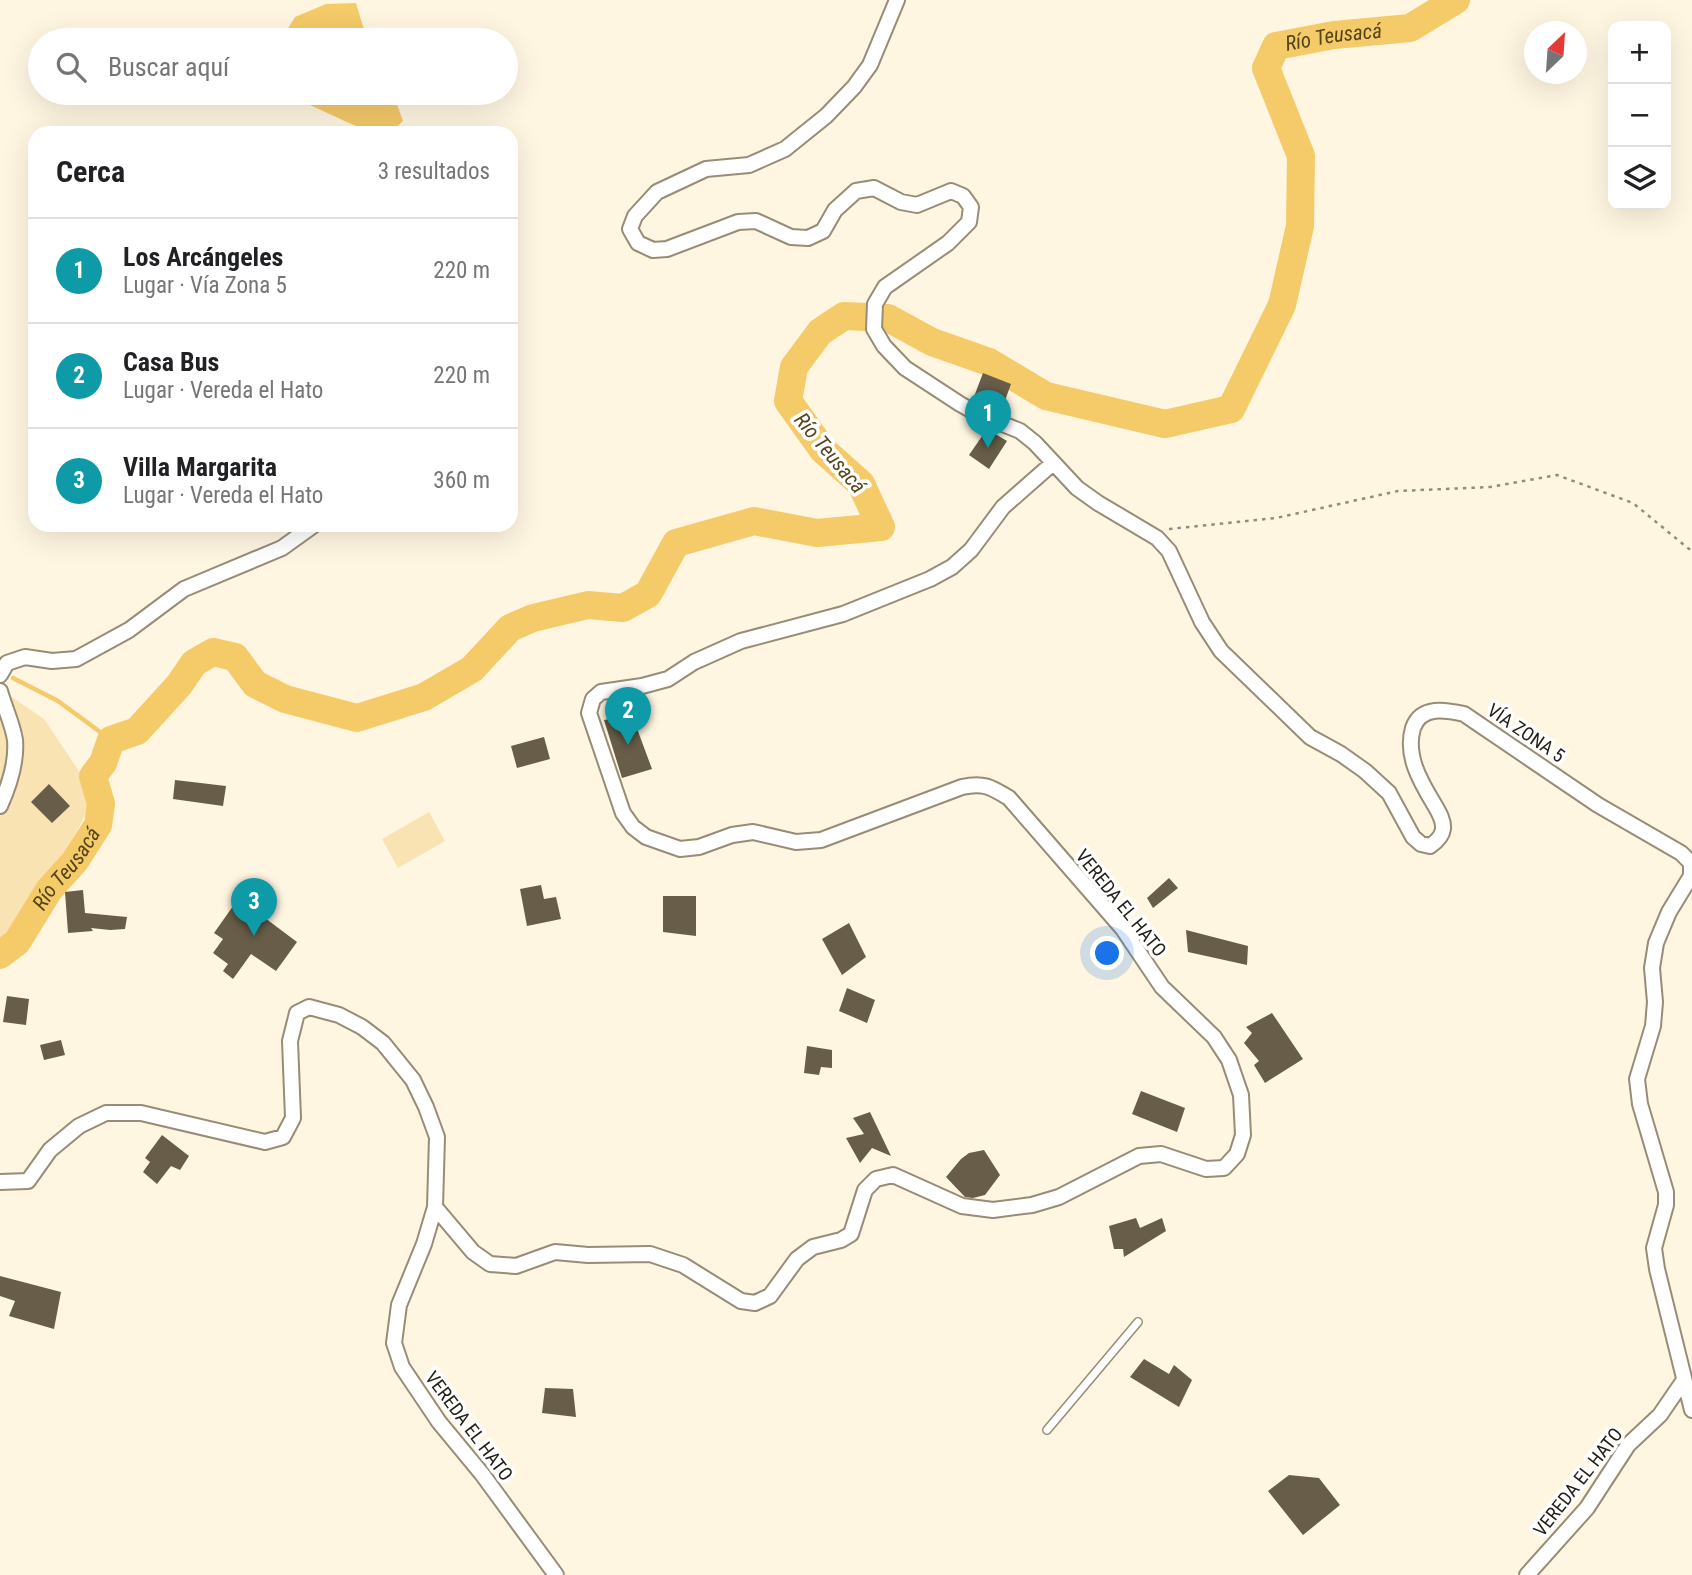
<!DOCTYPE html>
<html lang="es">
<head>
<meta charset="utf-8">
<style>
  :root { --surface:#fff; --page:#f6f6f6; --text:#202124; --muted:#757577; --line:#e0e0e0; --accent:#1a73e8 }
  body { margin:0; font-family:"Roboto Condensed",sans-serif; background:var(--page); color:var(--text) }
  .controls { position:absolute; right:21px; top:21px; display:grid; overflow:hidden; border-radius:14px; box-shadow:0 7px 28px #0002 }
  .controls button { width:63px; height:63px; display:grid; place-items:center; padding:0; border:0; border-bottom:2px solid var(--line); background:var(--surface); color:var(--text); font:35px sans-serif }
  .compass { position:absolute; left:1524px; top:21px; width:63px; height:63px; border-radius:50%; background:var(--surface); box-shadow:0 7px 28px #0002; rotate:25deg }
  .you { position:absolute; left:1108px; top:954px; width:24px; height:24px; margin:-18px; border:5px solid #fff; border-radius:50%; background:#1a73e8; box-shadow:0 0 0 10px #1a73e833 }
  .badge { display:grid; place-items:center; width:46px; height:46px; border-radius:50%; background:var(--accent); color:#fff; font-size:23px; font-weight:700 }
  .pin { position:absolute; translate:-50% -58px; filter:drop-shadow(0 2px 4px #0008) }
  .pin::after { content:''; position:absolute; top:37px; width:24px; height:21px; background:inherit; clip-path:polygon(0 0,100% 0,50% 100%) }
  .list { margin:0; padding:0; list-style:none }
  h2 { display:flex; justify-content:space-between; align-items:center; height:91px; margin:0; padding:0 28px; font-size:30px }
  h2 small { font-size:23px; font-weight:400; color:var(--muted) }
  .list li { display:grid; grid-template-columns:46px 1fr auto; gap:21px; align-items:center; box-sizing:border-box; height:105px; padding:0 28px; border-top:2px solid var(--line) }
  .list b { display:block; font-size:26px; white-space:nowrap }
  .list p { margin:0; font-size:23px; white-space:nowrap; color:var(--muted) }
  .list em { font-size:23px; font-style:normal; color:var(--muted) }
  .icon { flex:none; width:38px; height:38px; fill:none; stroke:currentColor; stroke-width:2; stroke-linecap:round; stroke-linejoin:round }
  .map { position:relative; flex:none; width:1692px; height:1575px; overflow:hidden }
  .search { position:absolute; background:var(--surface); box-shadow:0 7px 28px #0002; left:28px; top:28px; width:490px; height:77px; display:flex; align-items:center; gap:18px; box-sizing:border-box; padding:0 24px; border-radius:38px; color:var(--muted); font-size:26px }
  .panel { position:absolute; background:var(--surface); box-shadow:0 7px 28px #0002; left:28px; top:126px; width:490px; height:406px; border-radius:21px }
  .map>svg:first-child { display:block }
  .green { fill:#fae3b3 }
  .water { fill:#f5ca69 }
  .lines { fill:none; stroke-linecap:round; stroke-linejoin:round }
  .stream { stroke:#f5ca69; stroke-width:4.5 }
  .river { stroke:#f5ca69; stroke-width:28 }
  .building { fill:#675d48 }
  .service-casing { stroke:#978c76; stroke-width:10 }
  .minor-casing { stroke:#978c76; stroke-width:18 }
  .path { stroke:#938c7e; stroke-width:2.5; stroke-dasharray:3.5 5; stroke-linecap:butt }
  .service { stroke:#fff; stroke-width:7 }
  .minor { stroke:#fff; stroke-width:14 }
  .labels { text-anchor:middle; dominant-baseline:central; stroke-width:7; stroke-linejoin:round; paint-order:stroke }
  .street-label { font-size:19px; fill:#221e15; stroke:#fff }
  .water-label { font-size:21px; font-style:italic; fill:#55431a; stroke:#fff }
</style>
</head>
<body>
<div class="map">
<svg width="1692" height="1575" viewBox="0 0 1692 1575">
  <rect width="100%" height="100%" fill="#fff6e2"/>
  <!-- green -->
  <path class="green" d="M0,689L44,719L77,768L92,802L55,874L18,921L0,960Z
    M429,812L445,841L398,868L382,839Z"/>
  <!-- water -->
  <path class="water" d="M356,3L367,40H281L295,17L326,4Z
    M303,93H393L403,121L390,133H374L349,123L310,105Z"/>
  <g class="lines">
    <!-- stream -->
    <path class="stream" d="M13,678L58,701L111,740"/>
    <!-- river -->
    <path class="river" id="s1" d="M0,955L17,942L49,890L75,861L98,825L101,804L93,776L103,763L111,740L137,731L179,685L194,663L213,652L235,657L255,684L285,699L357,718L424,697L472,669L510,628L533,618L588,605L623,608L648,594L676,543L754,521L817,533L881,527L861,484L823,450L788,401L794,367L820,332L844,316L888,318L932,342L989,362L1046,396L1165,424L1231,409L1282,305L1300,226L1301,156L1266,68L1276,46L1334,35L1410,28L1456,0"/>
  </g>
  <!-- building -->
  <path class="building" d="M983,373L1011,384L1003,406L975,394Z
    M987,429L1007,441L989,469L969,455Z
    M632,715L652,769L622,778L604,720Z
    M544,737L550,759L517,768L511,746Z
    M175,780L226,786L223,806L173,799Z
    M49,784L70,806L52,823L31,802Z
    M1169,878L1178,888L1153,908L1147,898Z
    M541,885L544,899L556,897L561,919L527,926L520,889Z
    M83,890L85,913L127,917L125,929L110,930L91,928L93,931L68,933L65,892Z
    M243,892L266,909L261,915L297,942L276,971L251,954L233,979L223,971L228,964L213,953L223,939L214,933Z
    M663,896H696V936L663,932Z
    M849,923L866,957L842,975L822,939Z
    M1186,930L1248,946L1247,965L1188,952Z
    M847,988L875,1000L867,1023L839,1011Z
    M7,996L29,999L26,1025L3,1022Z
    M1272,1013L1303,1059L1265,1083L1254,1065L1259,1061L1244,1043L1252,1033L1246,1027Z
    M61,1040L65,1055L44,1060L40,1045Z
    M807,1046L832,1050V1068L821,1067L819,1075L804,1073Z
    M1141,1091L1185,1108L1177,1132L1132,1114Z
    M870,1112L891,1156L872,1148L860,1163L846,1138L864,1134L853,1118Z
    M162,1135L189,1156L180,1170L171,1166L157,1184L143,1172L150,1162L145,1158Z
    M984,1150L1000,1175L985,1195L973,1198L965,1197L946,1177L961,1159L969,1153Z
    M1136,1218L1140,1228L1162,1218L1166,1231L1124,1257L1123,1249H1114L1109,1226Z
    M0,1276L61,1292L54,1329L9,1316L15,1301L0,1296Z
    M1144,1359L1169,1374L1174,1365L1192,1380L1179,1407L1130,1377Z
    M545,1388L573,1389L576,1417L542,1413Z
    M1289,1475L1319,1478L1340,1505L1303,1535L1268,1491Z"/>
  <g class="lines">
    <!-- service casing -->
    <g class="service-casing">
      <path id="service" d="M1047,1430L1138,1322"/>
    </g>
    <!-- minor casing -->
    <g class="minor-casing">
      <path id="minor" d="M897,0L870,65L854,87L826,116L785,149L749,165L706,169L657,192L635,216L630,229L638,243L653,250L667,249L738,222L756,221L791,237L808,238L823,231L835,210L856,191L874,188L901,202L917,205L951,191L963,196L971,207L969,222L948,243L885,287L875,304L874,329L884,346L905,368L960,404L978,414L1020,431L1035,443L1077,488L1098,503L1157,538L1169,551L1202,622L1221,651L1310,737L1341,754L1365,771L1389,793L1413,837L1421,844L1430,846C1436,842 1442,837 1443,829C1444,820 1438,811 1434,804C1420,781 1405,755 1413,728C1421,705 1446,710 1464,714L1598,805L1681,853L1691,863V876L1669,912L1656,943L1652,968L1655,1002L1653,1026L1637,1079L1640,1104L1666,1192V1205L1654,1248L1657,1269L1692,1410
        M0,675L7,663L25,657L52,661L76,659L129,630L184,589L282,548L314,525
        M0,691C4,706 13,725 15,740C17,763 9,786 0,806
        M0,1182L28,1181L50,1150L79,1126L106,1113H141L265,1142L283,1137L293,1118L290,1041L297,1013L309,1007L339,1015L362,1027L383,1043L413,1080L426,1107L437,1137L435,1207L473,1252L490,1264L516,1266L555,1252L588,1255L650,1254L683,1265L741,1301L755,1303L770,1296L797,1259L813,1247L841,1240L851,1234L865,1190L876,1179L893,1175L962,1206L993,1210L1032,1205L1059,1197L1139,1156L1161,1154L1206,1169L1224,1168L1237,1154L1243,1135L1241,1095L1229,1060L1214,1037L1162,987L1123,929L1009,798C991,787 983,782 962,787L821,840L796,842L753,832L732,835L699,847L680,849L646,837L633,827L623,813L589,713L593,699L601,692L642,686L668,679L694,662L741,641L843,614L930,579L952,567L971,550L1003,507L1053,463
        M435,1207L424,1244L399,1305L394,1343L402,1367L439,1422L482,1474L556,1575
        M1527,1575L1587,1508L1628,1445L1660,1415L1684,1380"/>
    </g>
    <!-- path -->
    <path class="path" d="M1169,529L1276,518L1398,491L1490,487L1557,475L1633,503L1689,549L1692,546"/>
    <!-- service -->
    <use href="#service" class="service"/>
    <!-- minor -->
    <use href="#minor" class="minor"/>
  </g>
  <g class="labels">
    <!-- street labels -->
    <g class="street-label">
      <text transform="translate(1526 733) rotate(34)">VÍA ZONA 5</text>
      <text transform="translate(1121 903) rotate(51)">VEREDA EL HATO</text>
      <text transform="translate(469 1426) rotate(53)">VEREDA EL HATO</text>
      <text transform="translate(1578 1482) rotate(-52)">VEREDA EL HATO</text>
    </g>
    <!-- water labels -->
    <g class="water-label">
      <text stroke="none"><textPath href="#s1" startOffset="2273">Río Teusacá</textPath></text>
      <text transform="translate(830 453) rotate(50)">Río Teusacá</text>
      <text stroke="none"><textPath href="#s1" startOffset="110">Río Teusacá</textPath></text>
    </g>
  </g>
</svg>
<div class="controls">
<button>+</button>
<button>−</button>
<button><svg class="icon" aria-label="layers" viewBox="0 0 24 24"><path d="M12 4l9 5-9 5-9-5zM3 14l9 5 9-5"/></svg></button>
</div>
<svg class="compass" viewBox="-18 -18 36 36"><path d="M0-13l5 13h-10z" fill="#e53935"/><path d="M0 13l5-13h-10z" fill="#757577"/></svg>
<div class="you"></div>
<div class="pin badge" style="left:988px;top:448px;background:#0f9aa8">1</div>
<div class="pin badge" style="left:628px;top:745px;background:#0f9aa8">2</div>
<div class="pin badge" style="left:254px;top:936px;background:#0f9aa8">3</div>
<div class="search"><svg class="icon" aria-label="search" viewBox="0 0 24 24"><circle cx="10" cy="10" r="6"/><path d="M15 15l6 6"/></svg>Buscar aquí</div>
<section class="panel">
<h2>Cerca<small>3 resultados</small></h2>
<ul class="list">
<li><span class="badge" style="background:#0f9aa8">1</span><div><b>Los Arcángeles</b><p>Lugar · Vía Zona 5</p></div><em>220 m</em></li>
<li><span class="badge" style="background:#0f9aa8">2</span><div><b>Casa Bus</b><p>Lugar · Vereda el Hato</p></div><em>220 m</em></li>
<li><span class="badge" style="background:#0f9aa8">3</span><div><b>Villa Margarita</b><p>Lugar · Vereda el Hato</p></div><em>360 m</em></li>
</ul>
</section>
</div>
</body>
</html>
